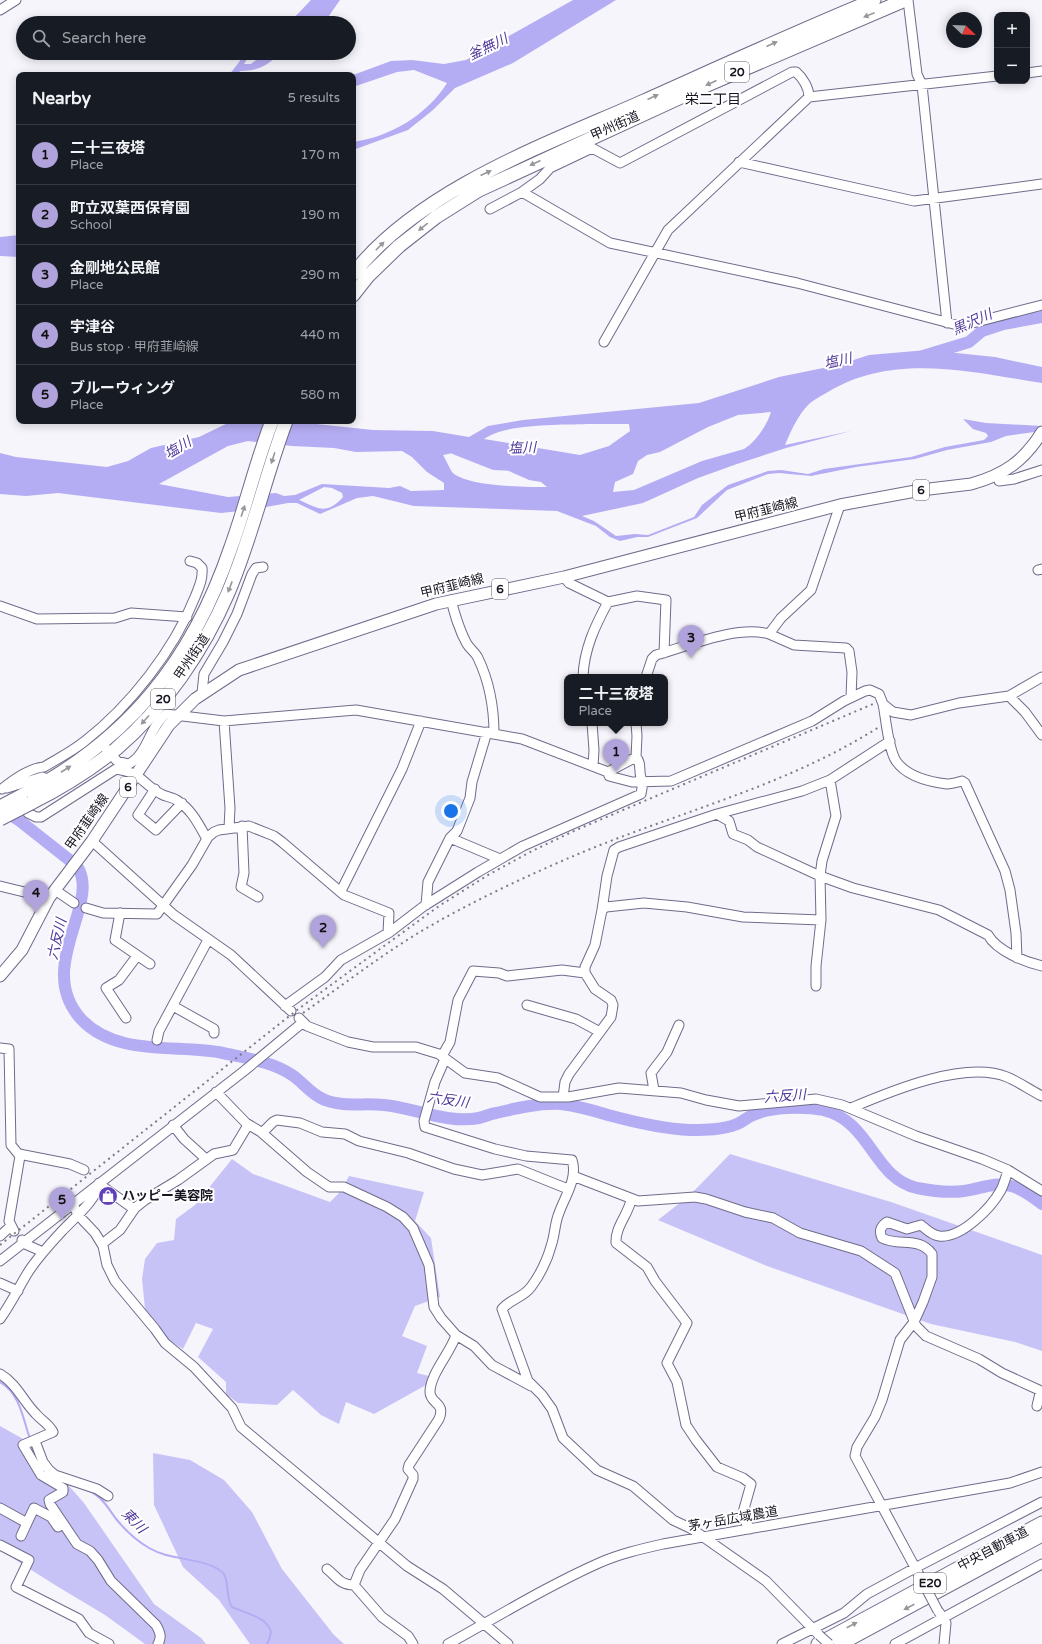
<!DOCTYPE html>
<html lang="en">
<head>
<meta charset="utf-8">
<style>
  :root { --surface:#171b24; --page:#20242c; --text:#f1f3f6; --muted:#9ea1a6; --line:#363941; --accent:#b0a3db }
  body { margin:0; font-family:"Varela Round","Noto Sans JP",sans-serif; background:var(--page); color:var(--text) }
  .controls { position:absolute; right:12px; top:12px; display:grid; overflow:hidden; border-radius:8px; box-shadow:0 2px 10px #0003 }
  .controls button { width:36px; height:36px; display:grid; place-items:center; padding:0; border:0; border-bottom:1px solid var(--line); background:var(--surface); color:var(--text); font:20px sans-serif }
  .compass { position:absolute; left:946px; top:12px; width:36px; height:36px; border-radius:50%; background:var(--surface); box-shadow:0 2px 10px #0003; rotate:113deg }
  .you { position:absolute; left:451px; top:811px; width:14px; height:14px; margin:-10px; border:3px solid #fff; border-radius:50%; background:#1a73e8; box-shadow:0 0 0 6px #1a73e833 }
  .badge { display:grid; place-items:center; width:26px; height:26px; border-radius:50%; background:var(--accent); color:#111; font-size:13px; font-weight:700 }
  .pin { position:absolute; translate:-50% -33px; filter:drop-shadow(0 1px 2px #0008) }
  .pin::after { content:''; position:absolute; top:21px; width:14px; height:12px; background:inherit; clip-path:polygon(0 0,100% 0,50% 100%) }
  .popup { position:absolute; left:564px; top:674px; width:104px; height:52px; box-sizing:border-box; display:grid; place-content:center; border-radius:8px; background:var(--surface); filter:drop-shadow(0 1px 3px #0005); font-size:13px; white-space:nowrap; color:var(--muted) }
  .popup b { font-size:15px; color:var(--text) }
  .popup::after { content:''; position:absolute; left:50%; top:100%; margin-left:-8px; border:8px solid transparent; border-top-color:var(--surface) }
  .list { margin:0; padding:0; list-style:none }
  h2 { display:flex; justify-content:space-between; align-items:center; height:52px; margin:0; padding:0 16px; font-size:17px }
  h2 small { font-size:13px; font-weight:400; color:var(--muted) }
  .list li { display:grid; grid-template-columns:26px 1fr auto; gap:12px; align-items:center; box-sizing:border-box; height:60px; padding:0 16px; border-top:1px solid var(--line) }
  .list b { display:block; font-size:15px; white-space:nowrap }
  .list p { margin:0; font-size:13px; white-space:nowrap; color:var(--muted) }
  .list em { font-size:13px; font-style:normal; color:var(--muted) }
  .icon { flex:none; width:22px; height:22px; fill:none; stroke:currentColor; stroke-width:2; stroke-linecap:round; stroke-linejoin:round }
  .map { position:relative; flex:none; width:1042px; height:1644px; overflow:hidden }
  .search { position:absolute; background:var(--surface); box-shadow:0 2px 10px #0003; left:16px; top:16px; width:340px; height:44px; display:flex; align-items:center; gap:10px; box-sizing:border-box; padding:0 14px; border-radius:22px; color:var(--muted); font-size:15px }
  .panel { position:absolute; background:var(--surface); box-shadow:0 2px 10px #0003; left:16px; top:72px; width:340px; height:352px; border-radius:8px }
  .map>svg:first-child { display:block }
  .green { fill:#c8c3f7 }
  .water { fill:#b5adf3; fill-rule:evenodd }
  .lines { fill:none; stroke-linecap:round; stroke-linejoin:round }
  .stream { stroke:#b5adf3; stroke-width:2 }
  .river { stroke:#b5adf3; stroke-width:12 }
  .minor-casing { stroke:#6f6c8a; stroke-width:11 }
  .major-casing { stroke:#6f6c8a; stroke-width:13 }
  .highway-casing { stroke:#6f6c8a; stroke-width:15 }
  .minor { stroke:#fff; stroke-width:9 }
  .major { stroke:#fff; stroke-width:11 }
  .highway { stroke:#fff; stroke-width:13 }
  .rail { stroke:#7e7d87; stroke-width:2; stroke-dasharray:2 4; stroke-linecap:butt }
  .minor-bridge-casing { stroke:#6f6c8a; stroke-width:11; stroke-linecap:butt }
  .highway-bridge-casing { stroke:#6f6c8a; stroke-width:15; stroke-linecap:butt }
  .minor-bridge { stroke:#fff; stroke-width:9 }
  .highway-bridge { stroke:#fff; stroke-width:13 }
  .oneway { fill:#96969b }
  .labels { text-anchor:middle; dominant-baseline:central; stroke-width:4; stroke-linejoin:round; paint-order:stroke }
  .shield { fill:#fff; stroke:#5c5b64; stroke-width:1 }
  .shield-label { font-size:12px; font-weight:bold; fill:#161521 }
  .street-label { font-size:13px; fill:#161521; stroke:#fff }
  .poi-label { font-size:13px; font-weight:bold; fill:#161521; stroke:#fff; text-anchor:start }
  .water-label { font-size:14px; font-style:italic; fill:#50389b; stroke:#fff }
  .neighbourhood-label { font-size:14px; fill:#161521; stroke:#fff }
</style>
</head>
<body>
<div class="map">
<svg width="1042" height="1644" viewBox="0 0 1042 1644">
  <rect width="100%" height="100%" fill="#f6f5fc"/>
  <!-- green -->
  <path class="green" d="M730,1154L891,1202L1042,1255V1351L1015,1342L931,1324L767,1266L658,1220L690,1195Z
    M232,1159L253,1174L330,1202L341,1191L349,1176L424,1192L415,1221L431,1238L440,1297L415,1306L402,1336L427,1346L417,1373L429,1376L426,1385L374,1414L346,1402L339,1424L321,1415L293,1390L277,1405L238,1403L226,1394V1382L198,1357L213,1329L196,1323L183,1349L169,1340L145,1309L142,1279L145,1259L157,1243L174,1240L176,1219L195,1205Z
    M0,1426L32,1444L84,1503L154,1604L201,1638L206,1644H145L105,1615L55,1585L0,1550Z
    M153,1453L190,1460L224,1480L252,1512L282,1569L334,1635L344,1644H250L219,1600L183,1567L154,1505Z"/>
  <!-- water -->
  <path class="water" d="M311,0H340L324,23H289Z
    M573,0H616L513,63L455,88L433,110L408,130L353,150V142C390,137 427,115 447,83L414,70L397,72L353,87V75L391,61L412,60L444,64L466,60Z
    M246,53H251L244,64H251L265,53H280C268,66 257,71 240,71L238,75H229Z
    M19,235V257L0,256V237Z
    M927,350L995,357L1042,367V383C971,372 893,352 828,392C821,396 813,400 808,405C797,417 791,431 785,445L851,431L786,448L737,464L698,478L643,503L582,516L594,521L616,536L635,534L648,535L694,517L702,505L728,485L768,471L781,470L808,474L824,469L911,457L945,447L984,440L988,436L986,433L973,429L963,419L986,423L1042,426V431L1006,436L991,442L947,450L915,459L856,467L811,476L779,473L768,474L727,490L697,518L648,537H637L620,541L610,537L596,526L557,511L414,506L373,496L357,498L320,514L297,503H288L250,510L221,513L58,493L26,496L0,494V453L16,457L107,467L128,461L151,448L199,437L232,421L316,424L373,430L433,431L469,437L488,426L523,420L699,403L779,377L838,365L869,355ZM771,412C767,425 756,442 744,449L702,461L634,490L613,492L615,482L633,474L638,461L647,455L660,452L708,427L738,415ZM591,424H629L630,431L609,446L580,455L484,439C506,423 563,425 591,424ZM248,441L292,446L334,448L356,452L402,451L412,457L427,472L444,483V490L411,491L400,486L389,488L322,484L295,495L284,496L276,493L228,497L159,484L228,446ZM453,453L483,455L494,459L503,468L511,472L529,480L541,482L547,487C527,487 466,487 452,472C449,467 446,460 443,455ZM324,487L332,488L342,493L343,497C326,516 318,508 299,500Z"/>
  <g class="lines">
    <!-- stream -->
    <path class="stream" d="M0,1382C20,1393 23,1419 30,1439
      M61,1482C72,1486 84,1488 93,1493C104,1498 110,1512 117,1520C126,1531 137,1541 149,1548C171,1561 201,1557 221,1571C230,1577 225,1597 232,1607C243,1612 265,1617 270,1629C272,1633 269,1640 267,1644"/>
    <!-- river -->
    <path class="river" d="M923,356L969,342L982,331L1003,324L1042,317
      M456,449L494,464L515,465
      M3,810L20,821L77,866C102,903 34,967 81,1019C116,1057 178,1044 223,1053C246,1058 273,1062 292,1075C303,1082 311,1095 325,1100C343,1107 365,1103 384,1105C415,1108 448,1124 479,1118C484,1117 490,1114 496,1113C517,1108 539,1103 561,1104C577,1106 592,1110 608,1115C634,1122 662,1129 690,1130C705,1130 723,1130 737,1124C743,1122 747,1117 753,1115C770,1107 804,1106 823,1110C871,1121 873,1178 917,1188C932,1191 949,1193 964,1191C980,1189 995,1181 1011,1186C1023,1189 1033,1197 1042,1204"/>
    <!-- minor casing -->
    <g class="minor-casing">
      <path id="minor" d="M908,0L917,74L922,85L947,323
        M0,10L16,0
        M1027,73L1042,71
        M739,162L914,201L1042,184
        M522,192L610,243L797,283L961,326L1042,305
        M490,209L522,192L540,179L550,168L592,148L620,163L792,72H796C803,78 809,88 809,97
        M604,342L668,230L809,97L997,76
        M999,481L1014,479L1042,470
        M1038,570L1042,569
        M564,577L569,583L608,602L637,596L666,600L664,653
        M451,600C455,615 459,630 467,644C470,649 476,653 478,658C489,681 494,709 494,734
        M0,606L37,619L115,618L131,613L187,617
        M769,634L794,645L846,648L849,651L852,672L851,697
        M583,677C584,649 595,626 608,602
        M646,677L652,659L656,655C688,646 737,625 769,634L781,618L811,590L840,505
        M202,693L204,674L223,642L237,614L252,574L256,568L263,567
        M1009,696L1025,712L1042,735
        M883,704C886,719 888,748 896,761C907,777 930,782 947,784C952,784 958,782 962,781L965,783L1005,871L1010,890L1016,933L1017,958
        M224,721L230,808L229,828
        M592,723L594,750L593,766
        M102,744L117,761L129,764C148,754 149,727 166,714L224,721L356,710L522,739L608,772L609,776L632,782L671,781L812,721L844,701L865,691L870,690L879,694L883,704L893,712L911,715L959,703L1009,696L1042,677
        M608,772L636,757L637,736L636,723
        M7,788L42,777L49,780
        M2,789C13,780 30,768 44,767C57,759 73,751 85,741C130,706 174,650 195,597C199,587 203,579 202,568L197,563L190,561
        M155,789L138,815L156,830L182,803
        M28,813L36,817H41L116,769C143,773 141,783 161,794C166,797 173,797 178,801C192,810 199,825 207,839
        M717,814L729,821L733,834L748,840L757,847L820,876L853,888L939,910L988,935C997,951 1025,962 1042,966
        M242,826L244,873L241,887L258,897
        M450,838L500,859
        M92,841L174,915L231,955L291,1011
        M0,886L49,898
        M55,890L74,903
        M341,891L402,769L421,721
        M426,905L428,882L450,838L457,831L470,798L472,782L487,732
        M86,908L103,913L157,914L192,865L208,837L214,832L219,830L249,826L274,836L282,842L344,895L389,913L388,933
        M602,910L607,876L614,850L619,847L717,814L802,791L830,780
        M120,913L115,940L150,964
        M816,986V966L821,920L820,876L822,861L836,816L830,780L890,741
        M527,1005L576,1019L600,1032
        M173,1006L214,1029V1033
        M285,1006L325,977L341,960L390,932L424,906L478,872L523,846L641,794L643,782C637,774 643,764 636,757
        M126,1018L106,988L119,980L137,956
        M299,1018L307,1026L348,1042L373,1047H416L429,1051L439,1054L465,1073L498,1078L540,1097H568L619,1088L681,1093L706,1100L739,1106L816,1099L842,1105L916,1136L982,1159L1008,1170L1042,1191
        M157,1040L159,1031L208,940
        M0,1048L9,1049L11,1145L20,1156L9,1221L14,1231
        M442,1056L450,1042L458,1000L473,971L499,973L507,976L562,970L585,973
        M445,1059L435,1082L424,1121L425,1127L495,1149L526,1156L572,1160C578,1178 565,1196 559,1213C555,1222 555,1233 552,1243C548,1258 540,1275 531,1287C523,1298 510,1299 502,1309L528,1381L542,1395L552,1409L563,1438L597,1470L633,1486L673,1520L692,1529L766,1581L819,1635
        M654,1090L651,1073L667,1052L679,1025
        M216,1092L246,1123L261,1132L307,1172L329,1187H344L387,1207L403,1217L413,1228L429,1265L434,1307L441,1318L456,1335L474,1346L492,1365L531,1386
        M563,1097L565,1082L569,1074L611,1017L613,1005L611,1000L595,989L585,973V967L595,945L602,910L606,907L644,903L687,907L743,917L821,920
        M851,1108C891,1091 965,1060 1007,1077C1019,1082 1030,1090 1042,1096
        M173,1125L184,1139L206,1159
        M262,1133L273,1122L277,1120L300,1123L322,1132L345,1134L359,1141L408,1153L454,1169L482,1175L518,1169L568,1189
        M19,1154L70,1164L84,1170
        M573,1176L638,1201L695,1197L706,1199L745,1212L773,1218L800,1233L861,1251L895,1273L916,1326L926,1336L979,1359L1002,1373L1039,1390L1040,1393L1037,1406
        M99,1184L134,1209
        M631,1200C628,1215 615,1227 616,1243L647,1267L655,1281L687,1323L667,1363L677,1382L686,1425L696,1440L717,1467L743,1478L751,1484L742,1516L750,1529
        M73,1204L78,1215L95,1233L103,1246L107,1265L115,1281L155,1329L165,1343L194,1367L232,1408L241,1427L407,1566L443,1589L508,1644
        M0,1236L11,1226
        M22,1240L25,1244L43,1252
        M102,1244L120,1230L135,1208L145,1200L178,1180L214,1154L233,1150L248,1125
        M0,1261L244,1071L302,1023
        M0,1283L18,1291
        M0,1319C10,1305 18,1289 27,1274C36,1259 49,1245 62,1231C73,1219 97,1200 99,1183
        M0,1374C17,1384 23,1401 36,1414C42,1421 49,1424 53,1432L23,1445L41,1475L63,1488V1492L49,1500L50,1504L77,1544L90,1551L98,1560L111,1581L156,1625C160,1632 162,1637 158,1644
        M35,1441L43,1462L49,1470L55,1475L97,1489L108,1496
        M0,1508L27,1523
        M21,1536L34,1508L51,1517L58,1527
        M0,1545L29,1560L16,1587L79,1619L89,1633L109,1644
        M327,1569C337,1577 340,1585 354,1585L382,1617L408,1636L413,1644
        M918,1573L855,1456L857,1447L875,1417L882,1400L900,1340L914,1322L923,1302L932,1277V1254C919,1236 899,1247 882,1238C879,1231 880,1227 887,1222L907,1229L921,1225C926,1229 931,1235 939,1236C961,1239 991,1208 1001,1190C1004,1184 1006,1177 1008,1170
        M354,1585L360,1570L395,1519L413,1479V1475L408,1469L409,1465L439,1419C446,1402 430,1404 430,1392C430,1374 451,1352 456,1335
        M939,1612L946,1623L944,1644
        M448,1644C497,1617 547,1586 599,1563C619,1554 641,1549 663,1544L1010,1483L1042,1472
        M782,1644L844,1613L867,1594L915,1568L1042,1502
        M895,1644L1042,1564"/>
    </g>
    <!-- major casing -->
    <g class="major-casing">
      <path id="major" d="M0,976L22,950L49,898L92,841L169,725L195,699L239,670L436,604L564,577L840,505L921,490L971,484C1004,475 1024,461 1042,432"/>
    </g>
    <!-- highway casing -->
    <g class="highway-casing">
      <path id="highway" d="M353,274C420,189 547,144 644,101C720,67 796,32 874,0
        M353,295L368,276L399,246L436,217L479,190L707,85L905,0
        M21,796C128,740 192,662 231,547C246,506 256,462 272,421
        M31,803C61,788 90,770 116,749C164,708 203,651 228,593C252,537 265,477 286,421
        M818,1644L1042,1523
        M840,1644L1042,1535"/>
    </g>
    <!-- minor -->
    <use href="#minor" class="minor"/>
    <!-- major -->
    <use href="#major" class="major"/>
    <!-- highway -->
    <use href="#highway" class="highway"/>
    <!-- rail -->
    <path class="rail" d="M303,1013C340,987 376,959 415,935C466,904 528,875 583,852C682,811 788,785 879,727
      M0,1245L297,1010L380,949L439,906L488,875L532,851L576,830L873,704"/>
    <!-- minor-bridge casing -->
    <g class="minor-bridge-casing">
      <path id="minor-bridge" d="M918,1573L938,1611
        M819,1635L829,1644"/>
    </g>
    <!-- highway-bridge casing -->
    <g class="highway-bridge-casing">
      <path id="highway-bridge" d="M0,807L21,796
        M0,819L31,803"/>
    </g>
    <!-- minor-bridge -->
    <use href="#minor-bridge" class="minor-bridge"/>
    <!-- highway-bridge -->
    <use href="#highway-bridge" class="highway-bridge"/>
  </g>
  <!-- one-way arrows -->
  <defs><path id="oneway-solid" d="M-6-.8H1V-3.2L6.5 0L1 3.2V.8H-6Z"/></defs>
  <g class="oneway">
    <use href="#oneway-solid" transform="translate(869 15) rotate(158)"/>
    <use href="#oneway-solid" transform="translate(772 44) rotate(-24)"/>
    <use href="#oneway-solid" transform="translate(711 83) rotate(156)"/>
    <use href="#oneway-solid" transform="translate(653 97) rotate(-24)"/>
    <use href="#oneway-solid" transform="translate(535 163) rotate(155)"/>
    <use href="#oneway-solid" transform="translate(486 173) rotate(-25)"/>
    <use href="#oneway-solid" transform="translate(423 227) rotate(141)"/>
    <use href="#oneway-solid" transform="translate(380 246) rotate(-45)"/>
    <use href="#oneway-solid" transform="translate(273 458) rotate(108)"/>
    <use href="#oneway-solid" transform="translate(243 511) rotate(-72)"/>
    <use href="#oneway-solid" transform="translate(230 587) rotate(111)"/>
    <use href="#oneway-solid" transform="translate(145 720) rotate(132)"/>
    <use href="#oneway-solid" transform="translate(66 769) rotate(-33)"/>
    <use href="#oneway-solid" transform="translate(909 1607) rotate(152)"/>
    <use href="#oneway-solid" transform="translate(852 1625) rotate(-28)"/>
  </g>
  <!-- icons -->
  <defs>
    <g id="shop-disc" transform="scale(1)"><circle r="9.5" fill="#6041ba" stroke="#fff"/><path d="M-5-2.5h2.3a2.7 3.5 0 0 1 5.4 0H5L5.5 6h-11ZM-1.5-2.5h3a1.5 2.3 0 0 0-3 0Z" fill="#fff"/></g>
  </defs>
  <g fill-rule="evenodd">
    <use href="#shop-disc" x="108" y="1196"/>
  </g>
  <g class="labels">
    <!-- shield labels -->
    <g class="shield">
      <rect x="725" y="62" width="24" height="20" rx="3"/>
      <rect x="913" y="480" width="16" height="20" rx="3"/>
      <rect x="492" y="579" width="16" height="20" rx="3"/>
      <rect x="151" y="689" width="24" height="20" rx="3"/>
      <rect x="120" y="777" width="16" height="20" rx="3"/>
      <rect x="914" y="1573" width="32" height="20" rx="3"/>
    </g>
    <g class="shield-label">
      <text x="737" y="72">20</text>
      <text x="921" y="490">6</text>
      <text x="500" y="589">6</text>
      <text x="163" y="699">20</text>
      <text x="128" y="787">6</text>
      <text x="930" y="1583">E20</text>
    </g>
    <!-- street labels -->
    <g class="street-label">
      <text transform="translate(615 126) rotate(-24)">甲州街道</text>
      <text transform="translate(766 510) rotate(-14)">甲府韮崎線</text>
      <text transform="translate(452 586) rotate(-14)">甲府韮崎線</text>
      <text transform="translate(192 657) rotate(-56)">甲州街道</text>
      <text transform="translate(87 822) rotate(-55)">甲府韮崎線</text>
      <text transform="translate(733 1519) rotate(-10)">茅ヶ岳広域農道</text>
      <text transform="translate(993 1549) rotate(-28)">中央自動車道</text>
    </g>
    <!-- poi labels -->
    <g class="poi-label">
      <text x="122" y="1196">ハッピー美容院</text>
    </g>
    <!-- water labels -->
    <g class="water-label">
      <text transform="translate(488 47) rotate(-26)">釜無川</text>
      <text transform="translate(972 322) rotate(-24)">黒沢川</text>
      <text transform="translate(838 361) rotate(-13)">塩川</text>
      <text transform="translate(178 448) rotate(-31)">塩川</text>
      <text transform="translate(522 448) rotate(-2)">塩川</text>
      <text transform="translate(57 939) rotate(-77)">六反川</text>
      <text transform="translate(785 1096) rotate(-4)">六反川</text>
      <text transform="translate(448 1100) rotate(8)">六反川</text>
      <text transform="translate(134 1521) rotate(45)">東川</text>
    </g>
    <!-- neighbourhood labels -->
    <g class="neighbourhood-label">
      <text x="713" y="99">栄二丁目</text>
    </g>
  </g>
</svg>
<div class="controls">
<button>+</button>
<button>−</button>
</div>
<svg class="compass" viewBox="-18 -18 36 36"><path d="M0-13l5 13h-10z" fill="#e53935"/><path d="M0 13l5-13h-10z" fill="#9ea1a6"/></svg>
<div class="you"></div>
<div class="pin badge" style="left:616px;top:772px">1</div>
<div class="popup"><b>二十三夜塔</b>Place</div>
<div class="pin badge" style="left:323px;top:948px">2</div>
<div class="pin badge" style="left:691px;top:658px">3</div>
<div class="pin badge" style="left:36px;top:913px">4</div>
<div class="pin badge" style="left:62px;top:1220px">5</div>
<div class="search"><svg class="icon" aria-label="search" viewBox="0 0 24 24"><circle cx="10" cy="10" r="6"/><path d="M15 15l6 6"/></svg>Search here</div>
<section class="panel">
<h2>Nearby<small>5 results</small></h2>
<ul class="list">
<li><span class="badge">1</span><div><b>二十三夜塔</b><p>Place</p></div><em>170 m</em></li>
<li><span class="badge">2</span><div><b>町立双葉西保育園</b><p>School</p></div><em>190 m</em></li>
<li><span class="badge">3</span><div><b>金剛地公民館</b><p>Place</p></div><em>290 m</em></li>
<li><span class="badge">4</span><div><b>宇津谷</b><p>Bus stop · 甲府韮崎線</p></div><em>440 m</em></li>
<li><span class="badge">5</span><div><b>ブルーウィング</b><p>Place</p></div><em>580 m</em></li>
</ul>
</section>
</div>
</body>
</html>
